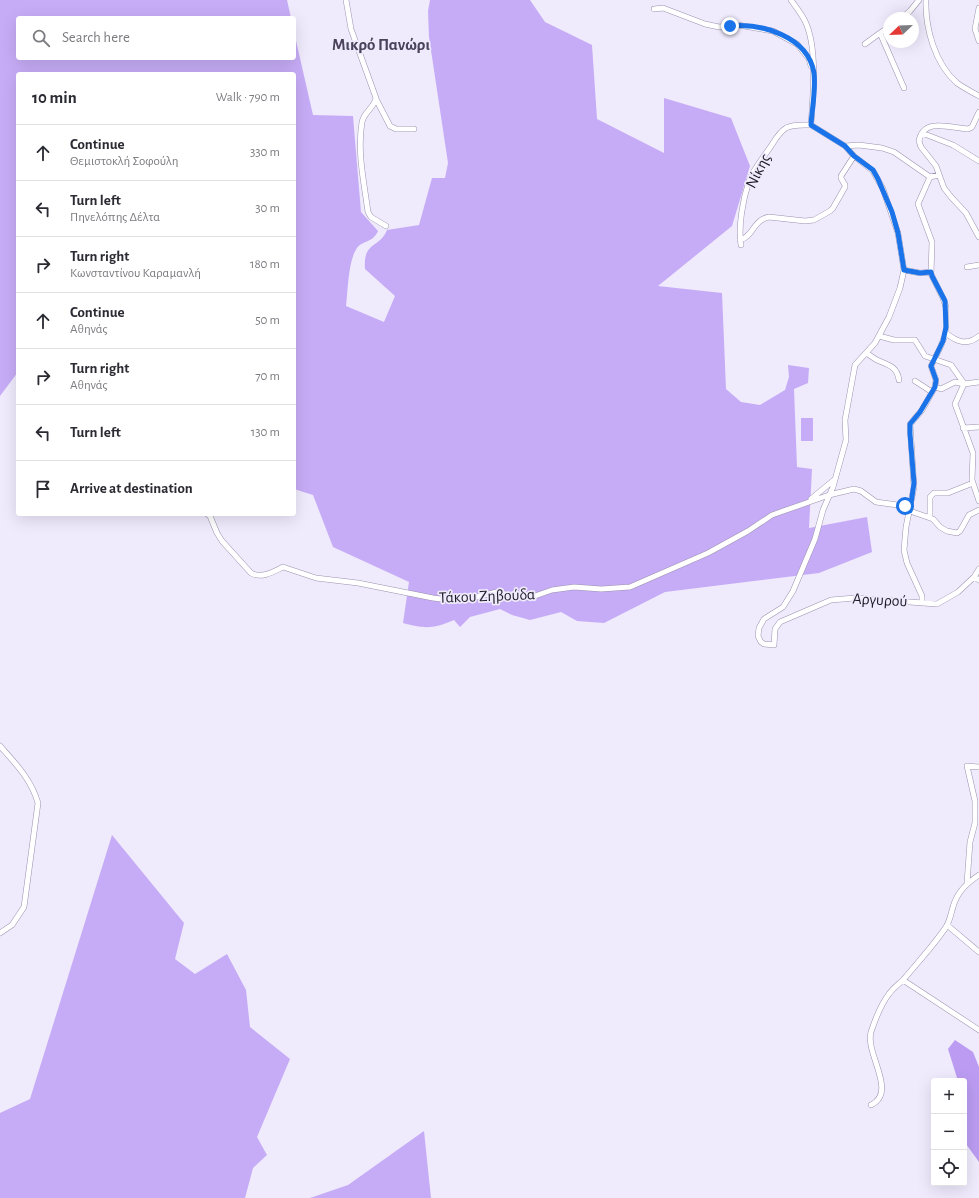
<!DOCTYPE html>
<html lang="en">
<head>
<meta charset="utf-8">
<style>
  :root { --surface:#fff; --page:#f2f2f3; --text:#2b2b33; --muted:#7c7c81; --line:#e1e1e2 }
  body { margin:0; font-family:"Alegreya Sans",sans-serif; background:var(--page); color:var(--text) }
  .controls { position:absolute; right:12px; bottom:12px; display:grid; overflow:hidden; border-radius:4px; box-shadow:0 4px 16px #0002 }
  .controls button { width:36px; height:36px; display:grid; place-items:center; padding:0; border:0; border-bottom:1px solid var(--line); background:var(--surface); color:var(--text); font:20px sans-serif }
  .compass { position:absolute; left:883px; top:12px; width:36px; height:36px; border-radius:50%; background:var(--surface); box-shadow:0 4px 16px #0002; rotate:247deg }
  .stop { position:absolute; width:12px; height:12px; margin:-9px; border:3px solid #1a73e8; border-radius:50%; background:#fff }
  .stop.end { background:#1a73e8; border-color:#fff; box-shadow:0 1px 4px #0008 }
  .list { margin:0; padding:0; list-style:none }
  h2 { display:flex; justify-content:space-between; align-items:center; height:52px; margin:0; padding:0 16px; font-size:17px }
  h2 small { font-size:13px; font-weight:400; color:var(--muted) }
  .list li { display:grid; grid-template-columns:26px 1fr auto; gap:12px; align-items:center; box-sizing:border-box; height:56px; padding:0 16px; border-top:1px solid var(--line) }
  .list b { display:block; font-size:15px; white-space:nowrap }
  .list p { margin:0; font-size:13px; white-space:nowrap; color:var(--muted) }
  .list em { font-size:13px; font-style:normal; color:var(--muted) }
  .icon { flex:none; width:22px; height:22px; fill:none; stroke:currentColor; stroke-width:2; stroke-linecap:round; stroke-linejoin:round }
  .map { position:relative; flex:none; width:979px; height:1198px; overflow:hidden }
  .search { position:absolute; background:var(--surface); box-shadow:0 4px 16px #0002; left:16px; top:16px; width:280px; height:44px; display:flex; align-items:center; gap:10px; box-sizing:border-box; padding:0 14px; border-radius:4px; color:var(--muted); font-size:15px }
  .panel { position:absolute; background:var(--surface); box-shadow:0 4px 16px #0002; left:16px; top:72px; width:280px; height:444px; border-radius:4px }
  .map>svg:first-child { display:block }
  .green { fill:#c6acf6 }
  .forest { fill:#bb9cf2 }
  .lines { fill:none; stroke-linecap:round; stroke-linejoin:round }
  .minor-casing { stroke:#9b92ae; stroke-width:6 }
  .minor { stroke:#fff; stroke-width:5 }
  .route { stroke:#1a73e8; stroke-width:5 }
  .labels { text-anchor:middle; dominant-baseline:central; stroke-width:3.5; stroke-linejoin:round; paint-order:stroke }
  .street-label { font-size:16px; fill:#1f1b26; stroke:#efeafc }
  .neighbourhood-label { font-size:17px; font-weight:bold; fill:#4b435b; stroke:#efeafc }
</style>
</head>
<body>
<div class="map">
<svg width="979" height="1198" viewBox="0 0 979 1198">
  <rect width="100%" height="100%" fill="#efeafc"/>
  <!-- green -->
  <path class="green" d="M0,0H287L291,18H18V58H294V32L313,115L353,116L361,212L378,231C373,243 363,240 357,248C348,261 348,290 346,306L384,322L395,296L365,269C363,241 379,249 387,230L419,225L432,178H445L448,163L429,37L428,11L430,0H530L545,22L592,45L597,119L664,153V98L731,118L750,166L732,226L658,286L722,293L726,389L741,402L760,405L785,390L789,377L788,365L809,368L808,383L794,389L797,467L812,469L809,528L867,517L872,552L819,573L665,592L604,623L577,621L561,612L530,620L512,615L500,609L470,617L460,627L454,620C433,629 425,629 403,623L409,582L333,547L313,495L294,489V74H18V372L0,396Z
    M801,418H813V441H801Z
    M112,835L184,923L175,959L195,974L227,954L246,990L250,1027L290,1059L257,1137L267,1155L253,1168L245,1198H0V1113L30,1099Z
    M424,1131L431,1198H310L348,1185Z"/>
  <!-- forest -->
  <path class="forest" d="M955,1040L973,1052L979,1067V1162L966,1144L964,1081H958L948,1049Z"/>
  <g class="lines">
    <!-- minor casing -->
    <g class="minor-casing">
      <path id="minor" d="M346,0L351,29L376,98C374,108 364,112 362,122C357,152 364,182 368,212L371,217L386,226
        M791,0C796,7 801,13 805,21C818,48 813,95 811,125L845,146L859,145L882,148L894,152L930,177L939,175
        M926,0C925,28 935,64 957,83C964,88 972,92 979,96
        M979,8L975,29L979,41
        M654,9L663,8L705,24L719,27L738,25L773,31L797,44L809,59L811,66
        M902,18L910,11L919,0
        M889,27L880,33L904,88
        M865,44L880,33
        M376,99L390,126L396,129H414
        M979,112L972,127L968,129C951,128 923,117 919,141L921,147L936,166L944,188L951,197L966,213L979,237
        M922,133L953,145L979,161
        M845,146L854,156L873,171L883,189L898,233L904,270L900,288L889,317L875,343L855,365L845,420L846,440L833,487L823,510L815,539L793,591L783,607L764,619L759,628L758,636L761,642L764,644L774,645L775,629L780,622L831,600L855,598L937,604L958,592L974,577L979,580
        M740,240C753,237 753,220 769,217L805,221L814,220L830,211L833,208L845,187V185L841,178V176L854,156
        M741,245C738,226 743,199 749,181C753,170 762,159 769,149C774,142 778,133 786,128C793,124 803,125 811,125
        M967,267L979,265
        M904,270L920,273L931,272
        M946,333C957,342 967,346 979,336
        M879,336L894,340H915L925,356L951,365L963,382L964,384L955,404L973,453L972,480L979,501
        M866,353C870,355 873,358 877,360C888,365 897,366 899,380
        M915,381L932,392
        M935,387L941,389L955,382L964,384L979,382
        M963,428L979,427
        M811,499L834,480
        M207,514L210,516L217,533L222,541L251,573C261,579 273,572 283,567L316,578L358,583L433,598L449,600L468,599L497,592L520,598L532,597L552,590L574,587L601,589L630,587L708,553L748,531L772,515L829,495L854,489L861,491L876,502L905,506L910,511L933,519L940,527L947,531L957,533L960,531L969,515L979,510
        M930,518V497L934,493H948L973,483
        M974,577L979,569
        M922,603V596L907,563L904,550L906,527L914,487L910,424L922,410L935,387L936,380L931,366L940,348L946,333V307L943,298L931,274L932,242L918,204L930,177
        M0,746C16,764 31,779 38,803L24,907L12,925L0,933
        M967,883L970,842L975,823V801L967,766L979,767
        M947,925L979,952
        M903,980L979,1030
        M871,1105C898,1092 865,1054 871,1032C875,1020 881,1004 889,994C893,988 899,984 904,979C918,962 934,945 946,927C950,921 951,913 953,907C957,892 967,883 979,875"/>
    </g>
    <!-- minor -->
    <use href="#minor" class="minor"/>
  </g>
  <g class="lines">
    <!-- route -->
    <path class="route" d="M730,26C761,23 808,36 814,73C816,90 812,108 811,125L845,146L854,156L873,170L878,179L892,212L898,233L904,270L920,273L931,272L932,276L945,301L946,327L943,341L931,366L936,380L935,387L920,412L910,424V434L914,483L910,511L905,506"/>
  </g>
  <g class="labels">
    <!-- street labels -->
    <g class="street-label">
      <text transform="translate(758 171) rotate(-63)">Νίκης</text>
      <text transform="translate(487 596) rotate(-2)">Τάκου Ζηβούδα</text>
      <text transform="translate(880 600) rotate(3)">Αργυρού</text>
    </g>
    <!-- neighbourhood labels -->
    <g class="neighbourhood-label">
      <text x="381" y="44">Μικρό Πανώρι</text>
    </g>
  </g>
</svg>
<div class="controls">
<button>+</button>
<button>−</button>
<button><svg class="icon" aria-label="locate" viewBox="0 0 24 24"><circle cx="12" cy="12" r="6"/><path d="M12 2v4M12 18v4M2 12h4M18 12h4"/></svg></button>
</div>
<svg class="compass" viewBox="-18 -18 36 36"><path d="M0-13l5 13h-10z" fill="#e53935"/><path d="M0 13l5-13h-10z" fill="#7c7c81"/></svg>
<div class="stop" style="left:905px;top:506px"></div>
<div class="stop end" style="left:730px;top:26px"></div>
<div class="search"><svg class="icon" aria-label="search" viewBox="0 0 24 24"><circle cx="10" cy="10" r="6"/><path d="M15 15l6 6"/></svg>Search here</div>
<section class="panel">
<h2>10 min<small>Walk · 790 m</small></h2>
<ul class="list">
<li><svg class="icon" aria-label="ahead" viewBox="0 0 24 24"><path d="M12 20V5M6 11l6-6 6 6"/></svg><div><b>Continue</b><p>Θεμιστοκλή Σοφούλη</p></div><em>330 m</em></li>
<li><svg class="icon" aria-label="left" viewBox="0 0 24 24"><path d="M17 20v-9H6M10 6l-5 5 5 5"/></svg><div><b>Turn left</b><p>Πηνελόπης Δέλτα</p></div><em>30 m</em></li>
<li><svg class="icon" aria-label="right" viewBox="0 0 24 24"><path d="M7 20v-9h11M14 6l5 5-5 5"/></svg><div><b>Turn right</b><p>Κωνσταντίνου Καραμανλή</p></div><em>180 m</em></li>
<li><svg class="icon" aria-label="ahead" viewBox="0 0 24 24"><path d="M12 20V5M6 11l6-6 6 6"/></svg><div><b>Continue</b><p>Αθηνάς</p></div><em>50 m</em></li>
<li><svg class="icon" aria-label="right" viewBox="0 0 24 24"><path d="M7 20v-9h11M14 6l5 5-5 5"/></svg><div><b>Turn right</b><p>Αθηνάς</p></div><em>70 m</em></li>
<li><svg class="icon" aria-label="left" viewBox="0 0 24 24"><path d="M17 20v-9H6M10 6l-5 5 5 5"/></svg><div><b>Turn left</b></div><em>130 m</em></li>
<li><svg class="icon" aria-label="arrive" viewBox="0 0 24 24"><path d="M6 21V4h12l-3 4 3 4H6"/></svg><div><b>Arrive at destination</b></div></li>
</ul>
</section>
</div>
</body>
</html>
